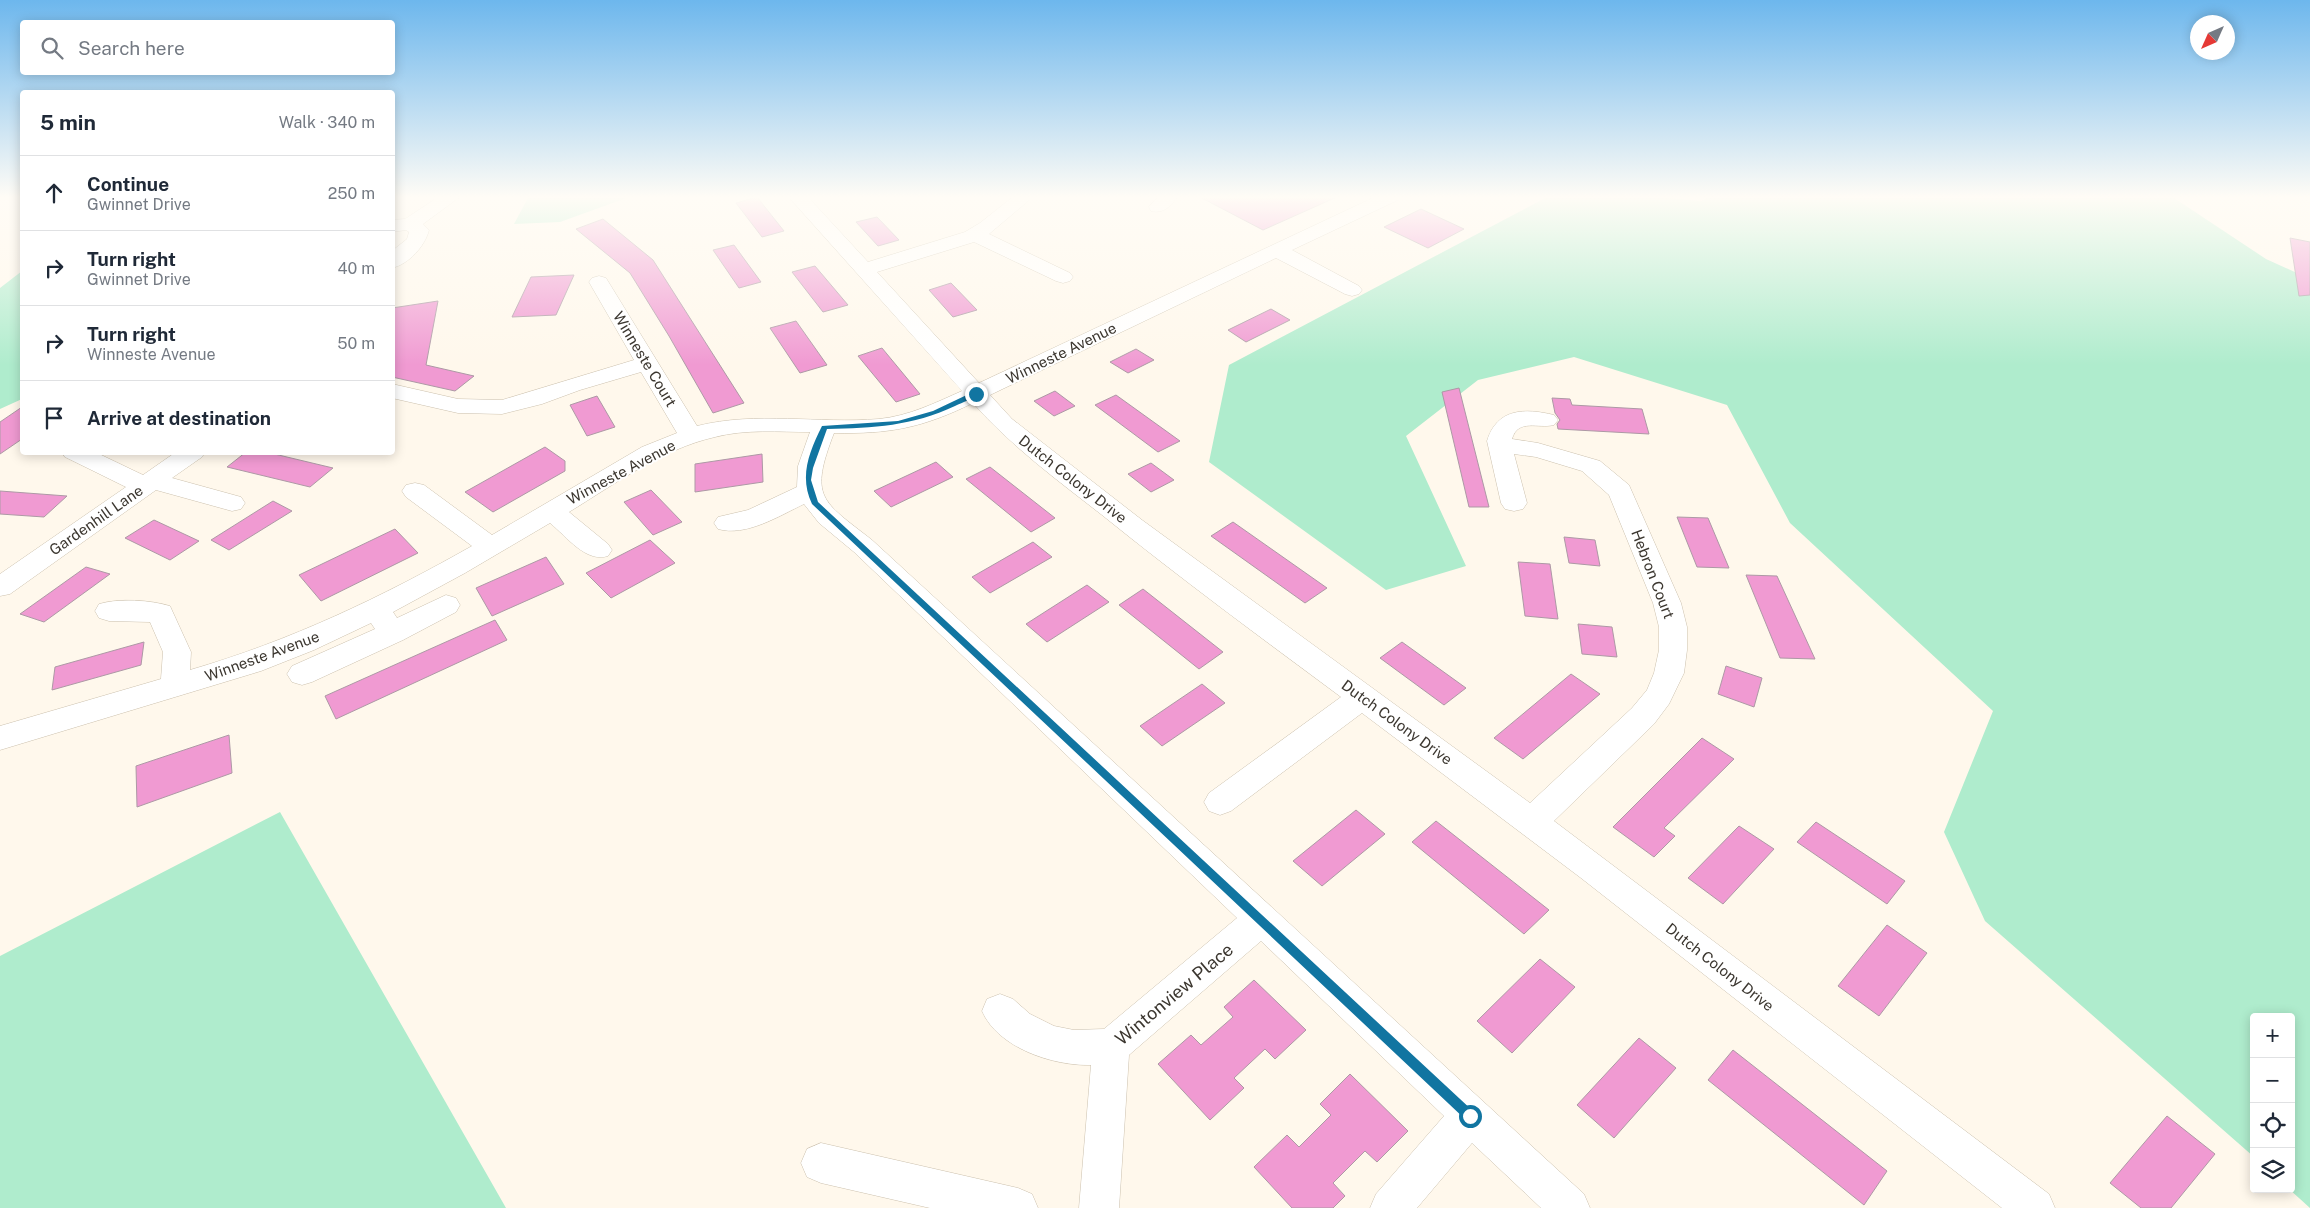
<!DOCTYPE html>
<html lang="en">
<head>
<meta charset="utf-8">
<style>
  :root { --surface:#fff; --page:#f6f6f7; --text:#1f2937; --muted:#747a83; --line:#e0e1e3 }
  body { margin:0; font-family:"Public Sans",sans-serif; background:var(--page); color:var(--text) }
  .controls { position:absolute; right:15px; bottom:15px; display:grid; overflow:hidden; border-radius:5px; box-shadow:0 2px 12px #0003 }
  .controls button { width:45px; height:45px; display:grid; place-items:center; padding:0; border:0; border-bottom:1px solid var(--line); background:var(--surface); color:var(--text); font:25px sans-serif }
  .compass { position:absolute; left:2190px; top:15px; width:45px; height:45px; border-radius:50%; background:var(--surface); box-shadow:0 2px 12px #0003; rotate:225deg }
  .stop { position:absolute; width:15px; height:15px; margin:-11px; border:4px solid #1175a1; border-radius:50%; background:#fff }
  .stop.end { background:#1175a1; border-color:#fff; box-shadow:0 1px 5px #0008 }
  .list { margin:0; padding:0; list-style:none }
  h2 { display:flex; justify-content:space-between; align-items:center; height:65px; margin:0; padding:0 20px; font-size:21px }
  h2 small { font-size:16px; font-weight:400; color:var(--muted) }
  .list li { display:grid; grid-template-columns:32px 1fr auto; gap:15px; align-items:center; box-sizing:border-box; height:75px; padding:0 20px; border-top:1px solid var(--line) }
  .list b { display:block; font-size:19px; white-space:nowrap }
  .list p { margin:0; font-size:16px; white-space:nowrap; color:var(--muted) }
  .list em { font-size:16px; font-style:normal; color:var(--muted) }
  .icon { flex:none; width:28px; height:28px; fill:none; stroke:currentColor; stroke-width:2; stroke-linecap:round; stroke-linejoin:round }
  .map { position:relative; flex:none; width:2310px; height:1208px; overflow:hidden }
  .search { position:absolute; background:var(--surface); box-shadow:0 2px 12px #0003; left:20px; top:20px; width:375px; height:55px; display:flex; align-items:center; gap:12px; box-sizing:border-box; padding:0 18px; border-radius:5px; color:var(--muted); font-size:19px }
  .panel { position:absolute; background:var(--surface); box-shadow:0 2px 12px #0003; left:20px; top:90px; width:375px; height:365px; border-radius:5px }
  .map>svg:first-child { display:block }
  .green { fill:#afeccd }
  .building { fill:#f09ad2; stroke:#ad99a5 }
  .lines { fill:none; stroke-linecap:round; stroke-linejoin:round }
  .minor-casing { stroke:#ccc1ae; stroke-width:1 }
  .minor { fill:#fff; fill-rule:evenodd }
  .route { fill:#1175a1 }
  .labels { text-anchor:middle; dominant-baseline:central; stroke-width:4; stroke-linejoin:round; paint-order:stroke }
  .street-label { font-size:15px; fill:#3c3730; stroke:#fff }
  .near-street-label { font-size:18px; fill:#3c3730; stroke:#fff }
</style>
</head>
<body>
<div class="map">
<svg width="2310" height="1208" viewBox="0 0 2310 1208">
  <rect width="100%" height="100%" fill="#fff8ec"/>
  <!-- green -->
  <path class="green" d="M529,196H632L560,222L514,224Z
    M1549,196H1640L1701,201L1711,196H2171L2266,259L2310,279V1208L2289,1189H2291V1017H2254V1157L1985,921L1944,832L1993,711L1790,523L1727,405L1574,357L1478,380L1406,436L1466,566L1386,590L1209,462L1229,365Z
    M22,271V399L0,409V288Z
    M280,812L506,1208H0V956Z"/>
  <!-- building -->
  <path class="building" d="M1198,196H1339L1263,230Z
    M757,197L784,231L762,237L736,203Z
    M1421,209L1464,229L1428,248L1384,227Z
    M877,217L899,240L878,246L856,222Z
    M603,219L653,260L744,403L713,413L669,336L630,273L576,229Z
    M2290,238L2310,242V295L2299,296Z
    M734,245L761,282L739,288L713,250Z
    M815,266L848,305L823,312L792,272Z
    M574,275L556,315L512,317L531,277Z
    M951,283L977,310L953,317L929,290Z
    M438,301L426,365L474,376L455,391L392,377V308Z
    M1271,309L1290,320L1246,342L1228,330Z
    M796,321L827,365L800,373L770,328Z
    M882,348L920,394L896,402L858,356Z
    M1136,349L1154,360L1128,373L1110,362Z
    M1459,388L1489,507H1469L1442,392Z
    M1055,391L1075,406L1054,416L1034,401Z
    M1116,395L1180,441L1158,452L1095,405Z
    M597,396L615,427L587,436L570,405Z
    M1552,398L1570,399L1572,405L1642,409L1649,434L1558,429L1557,424L1560,420L1555,413Z
    M22,407V439L0,454V422Z
    M545,447L565,461V471L493,512L465,492Z
    M246,452H266L333,468L310,487L227,467Z
    M762,454L763,482L695,492V464Z
    M936,462L953,477L891,507L874,491Z
    M1151,463L1174,480L1151,492L1128,474Z
    M990,467L1055,518L1031,532L966,479Z
    M651,490L682,522L653,535L624,502Z
    M0,491L67,496L44,517L0,514Z
    M273,501L292,511L229,550L211,540Z
    M1677,517L1708,518L1729,568L1697,567Z
    M154,520L199,541L170,560L125,538Z
    M1233,522L1327,588L1305,603L1211,536Z
    M395,529L418,553L321,601L299,575Z
    M1564,537L1595,540L1600,566L1569,563Z
    M650,540L675,563L611,598L586,573Z
    M1033,542L1052,557L990,593L972,577Z
    M546,557L564,584L492,616L476,588Z
    M1518,562L1550,564L1558,619L1525,616Z
    M86,567L110,574L44,622L20,614Z
    M1746,575L1777,576L1815,659L1780,658Z
    M1087,585L1109,602L1047,642L1026,624Z
    M1143,589L1223,652L1199,669L1119,605Z
    M495,620L507,640L336,719L325,696Z
    M1578,624L1612,627L1617,657L1582,654Z
    M144,642L141,665L52,690L55,667Z
    M1402,642L1466,688L1444,705L1380,658Z
    M1726,666L1762,678L1754,707L1718,694Z
    M1571,674L1600,694L1523,759L1494,738Z
    M1202,684L1225,703L1162,746L1140,726Z
    M229,735L232,773L137,807L136,766Z
    M1702,738L1734,759L1664,828L1675,836L1654,857L1613,827Z
    M1356,810L1385,834L1322,886L1293,861Z
    M1436,821L1549,910L1524,934L1412,842Z
    M1816,822L1905,881L1887,904L1797,842Z
    M1739,826L1774,849L1723,904L1688,878Z
    M1887,925L1927,953L1879,1016L1838,986Z
    M1540,959L1575,987L1512,1053L1477,1021Z
    M1254,980L1306,1030L1275,1059L1265,1049L1234,1078L1244,1088L1210,1120L1158,1064L1191,1035L1201,1045L1233,1017L1224,1007Z
    M1639,1038L1676,1068L1614,1138L1577,1105Z
    M1733,1050L1887,1171L1864,1205L1708,1080Z
    M1350,1074L1408,1131L1377,1162L1365,1151L1333,1183L1345,1196L1333,1208H1292L1254,1167L1287,1135L1299,1147L1331,1115L1320,1104Z
    M2167,1116L2215,1154L2171,1208H2141L2110,1183Z"/>
  <g class="lines">
    <!-- minor casing -->
    <g class="minor-casing">
      <path id="minor" d="M440,196H461L423,224L429,230C425,246 409,264 392,268V251L407,239L409,232L406,230L392,232V220L405,219Z
        M788,196H807L868,262L965,232L980,223L1014,196H1034L989,234L1070,273L1073,277L1070,281L1063,283L1056,281L974,242L877,272L979,383L1377,196H1400L1398,200L1292,250L1359,286L1362,290L1359,294L1352,296L1345,294L1276,258L990,395L1012,419L1142,520L1530,803L1632,708L1647,690L1654,673L1659,650V627L1653,603L1609,495L1582,471L1536,457L1514,454L1527,503L1523,509L1514,511L1505,509L1501,503L1487,441C1497,408 1525,408 1554,415L1558,420L1554,425C1538,429 1518,418 1512,439L1538,443L1600,461L1629,485L1681,603L1687,627V650L1684,673L1669,704L1654,724L1554,821L2049,1194L2055,1208H2002L1581,878L1362,713L1231,811L1220,815L1209,811L1204,802L1209,793L1341,697C1260,637 1180,578 1102,515C1057,480 1011,446 973,403C922,428 890,434 834,433C809,498 821,500 872,540L1584,1194L1590,1208H1541L1472,1143L1417,1208H1370L1376,1194L1444,1116L1261,941L1129,1055L1119,1208H1079L1091,1065C1053,1066 998,1048 982,1011L987,999L1000,994L1013,999L1030,1014L1054,1026L1074,1030L1104,1029L1237,918L854,552L819,523L804,504C779,516 746,537 718,529L714,523L718,517L748,510L797,487L798,466L810,432C779,432 745,429 715,437C662,449 615,484 569,512L608,544L612,550L608,556C586,563 567,537 550,523L465,573L393,612L397,618L446,595L456,598L460,605L456,612L403,640L312,682L302,685L292,682L287,674L292,666L375,629L371,623L314,650L261,671L0,750V726L161,679L163,652L150,622L109,621L99,618L95,611L99,604C119,598 150,600 170,606L191,652L190,670C290,641 382,597 472,546L406,497L402,491L406,485L415,483L424,485L492,535L642,447L677,433L641,372L580,390L542,404L502,414L458,413L392,398V384L458,399L502,400L634,360L589,282L592,278L599,276L606,278L697,426C757,411 818,424 879,419C909,416 935,403 962,391Z
        M1159,196H1178C1171,206 1164,214 1151,211L1149,207Z
        M62,452H95L143,475L176,452H205L202,457L172,478L241,497L245,503L241,509L232,511L156,490L10,594L0,596V574L126,487L65,457Z
        M821,1143L1018,1188L1032,1194L1038,1208H930L821,1183L807,1177L801,1163L807,1149Z"/>
    </g>
    <!-- minor -->
    <use href="#minor" class="minor"/>
  </g>
  <!-- sky -->
  <linearGradient id="sky" x2="0" y2="1"><stop stop-color="#6db7ed"/><stop offset="0.54" stop-color="#fffcf6"/><stop offset="1" stop-color="#fffcf6" stop-opacity="0"/></linearGradient>
  <rect width="2310" height="365" fill="url(#sky)"/>
  <!-- route -->
  <path class="route" d="M973,392L979,394C973,399 963,402 955,406C912,426 874,428 827,429L813,468L811,480L818,502L1474,1112L1476,1116L1474,1120L1470,1121L1466,1120L812,504C799,477 809,452 822,426L898,421L933,411Z"/>
  <g class="labels">
    <!-- street labels -->
    <g class="street-label">
      <text transform="translate(1061 353) rotate(-26)">Winneste Avenue</text>
      <text transform="translate(645 359) rotate(59)">Winneste Court</text>
      <text transform="translate(621 472) rotate(-28)">Winneste Avenue</text>
      <text transform="translate(1073 479) rotate(38)">Dutch Colony Drive</text>
      <text transform="translate(96 520) rotate(-35)">Gardenhill Lane</text>
      <text transform="translate(1653 574) rotate(69)">Hebron Court</text>
      <text transform="translate(262 656) rotate(-20)">Winneste Avenue</text>
      <text transform="translate(1397 722) rotate(36)">Dutch Colony Drive</text>
      <text transform="translate(1720 967) rotate(38)">Dutch Colony Drive</text>
    </g>
    <!-- near-street labels -->
    <g class="near-street-label">
      <text transform="translate(1174 994) rotate(-40)">Wintonview Place</text>
    </g>
  </g>
</svg>
<div class="controls">
<button>+</button>
<button>−</button>
<button><svg class="icon" aria-label="locate" viewBox="0 0 24 24"><circle cx="12" cy="12" r="6"/><path d="M12 2v4M12 18v4M2 12h4M18 12h4"/></svg></button>
<button><svg class="icon" aria-label="layers" viewBox="0 0 24 24"><path d="M12 4l9 5-9 5-9-5zM3 14l9 5 9-5"/></svg></button>
</div>
<svg class="compass" viewBox="-18 -18 36 36"><path d="M0-13l5 13h-10z" fill="#e53935"/><path d="M0 13l5-13h-10z" fill="#747a83"/></svg>
<div class="stop" style="left:1470px;top:1116px"></div>
<div class="stop end" style="left:976px;top:394px"></div>
<div class="search"><svg class="icon" aria-label="search" viewBox="0 0 24 24"><circle cx="10" cy="10" r="6"/><path d="M15 15l6 6"/></svg>Search here</div>
<section class="panel">
<h2>5 min<small>Walk · 340 m</small></h2>
<ul class="list">
<li><svg class="icon" aria-label="ahead" viewBox="0 0 24 24"><path d="M12 20V5M6 11l6-6 6 6"/></svg><div><b>Continue</b><p>Gwinnet Drive</p></div><em>250 m</em></li>
<li><svg class="icon" aria-label="right" viewBox="0 0 24 24"><path d="M7 20v-9h11M14 6l5 5-5 5"/></svg><div><b>Turn right</b><p>Gwinnet Drive</p></div><em>40 m</em></li>
<li><svg class="icon" aria-label="right" viewBox="0 0 24 24"><path d="M7 20v-9h11M14 6l5 5-5 5"/></svg><div><b>Turn right</b><p>Winneste Avenue</p></div><em>50 m</em></li>
<li><svg class="icon" aria-label="arrive" viewBox="0 0 24 24"><path d="M6 21V4h12l-3 4 3 4H6"/></svg><div><b>Arrive at destination</b></div></li>
</ul>
</section>
</div>
</body>
</html>
